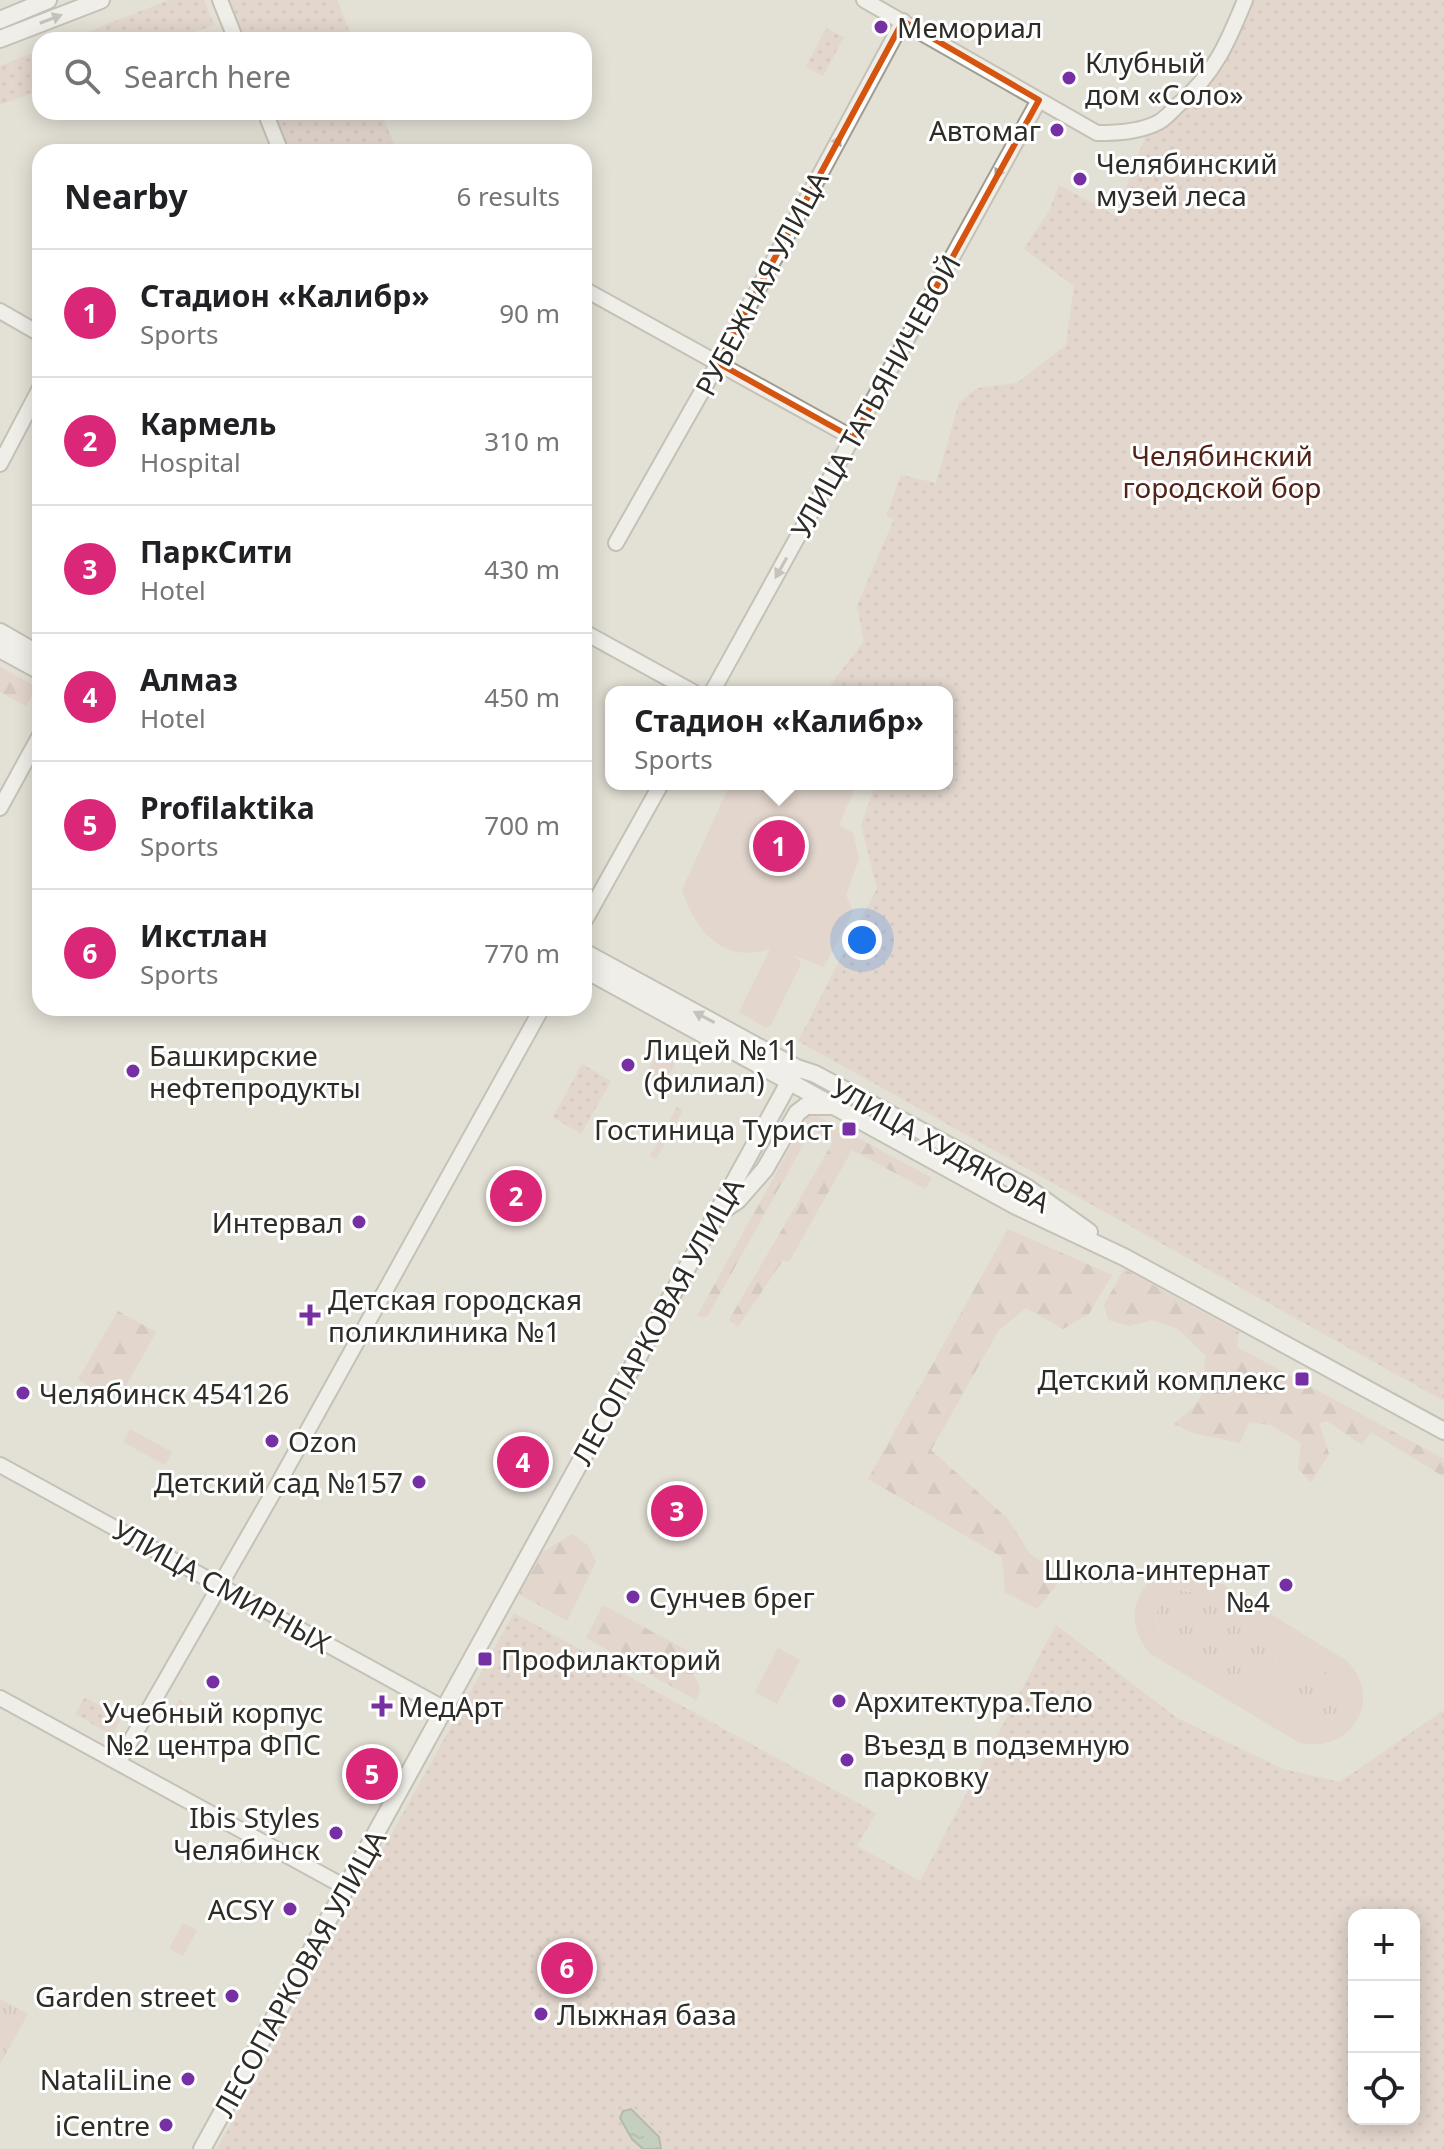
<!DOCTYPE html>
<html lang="en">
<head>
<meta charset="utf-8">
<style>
  :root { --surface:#fff; --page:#f2f2f2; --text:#202124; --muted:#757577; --line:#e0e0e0; --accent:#db2777 }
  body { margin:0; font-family:"Noto Sans",sans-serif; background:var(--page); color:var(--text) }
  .controls { position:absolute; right:24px; bottom:24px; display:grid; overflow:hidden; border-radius:16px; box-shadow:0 4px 20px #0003 }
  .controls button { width:72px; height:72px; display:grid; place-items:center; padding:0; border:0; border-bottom:2px solid var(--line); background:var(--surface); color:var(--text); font:40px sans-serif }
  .you { position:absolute; left:862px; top:940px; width:28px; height:28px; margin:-20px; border:6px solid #fff; border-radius:50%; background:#1a73e8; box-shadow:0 0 0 12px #1a73e833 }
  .badge { display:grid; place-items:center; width:52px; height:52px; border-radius:50%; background:var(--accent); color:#fff; font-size:26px; font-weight:700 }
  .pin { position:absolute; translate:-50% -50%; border:4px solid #fff; box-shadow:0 2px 8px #0006 }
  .popup { position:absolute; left:605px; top:686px; width:348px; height:104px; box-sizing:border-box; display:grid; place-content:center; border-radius:16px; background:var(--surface); filter:drop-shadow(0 2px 6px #0005); font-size:26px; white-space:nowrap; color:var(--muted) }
  .popup b { font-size:30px; color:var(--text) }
  .popup::after { content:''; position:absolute; left:50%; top:100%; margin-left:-16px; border:16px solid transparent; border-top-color:var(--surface) }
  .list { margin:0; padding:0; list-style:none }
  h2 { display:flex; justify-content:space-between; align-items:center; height:104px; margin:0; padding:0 32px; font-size:34px }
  h2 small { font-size:26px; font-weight:400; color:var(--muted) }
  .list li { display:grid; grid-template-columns:52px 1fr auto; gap:24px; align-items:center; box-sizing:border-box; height:128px; padding:0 32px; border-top:2px solid var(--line) }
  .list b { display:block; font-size:30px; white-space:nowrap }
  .list p { margin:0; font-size:26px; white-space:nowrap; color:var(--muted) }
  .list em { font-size:26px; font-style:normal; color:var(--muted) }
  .icon { flex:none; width:44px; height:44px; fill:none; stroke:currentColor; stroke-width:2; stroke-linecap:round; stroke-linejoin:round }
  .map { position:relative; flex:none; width:1444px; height:2149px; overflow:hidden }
  .search { position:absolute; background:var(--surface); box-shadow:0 4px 20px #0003; left:32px; top:32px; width:560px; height:88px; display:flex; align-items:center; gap:20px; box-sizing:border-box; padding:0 28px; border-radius:24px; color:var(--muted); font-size:30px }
  .panel { position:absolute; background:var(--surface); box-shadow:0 4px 20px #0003; left:32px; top:144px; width:560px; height:872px; border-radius:24px }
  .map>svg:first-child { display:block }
  .grass { fill:url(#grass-tufts) }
  .forest { fill:url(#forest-firs) }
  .park { fill:url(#park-dots); fill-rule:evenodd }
  .pitch { fill:#e0c9c3; fill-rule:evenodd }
  .water { fill:url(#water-ripples); stroke:#7b8f7f; stroke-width:2 }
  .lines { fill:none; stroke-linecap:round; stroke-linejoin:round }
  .minor-casing { stroke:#9f9c91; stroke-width:18 }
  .major-casing { stroke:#9f9c91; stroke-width:20 }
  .minor { stroke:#fff; stroke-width:14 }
  .major { stroke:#fff; stroke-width:16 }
  .oneway { fill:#a0a09e }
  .marked { fill:none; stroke:#d5540f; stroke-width:6; stroke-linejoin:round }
  .poi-dot { fill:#7630a3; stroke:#fff; stroke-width:3 }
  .labels { text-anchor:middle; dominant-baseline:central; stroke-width:6; stroke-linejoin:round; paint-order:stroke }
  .poi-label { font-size:28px; fill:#2d2c27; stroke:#fff; text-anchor:start }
  .street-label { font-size:28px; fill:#2d2c27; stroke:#fff }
  .park-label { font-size:28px; fill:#522417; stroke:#fff }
</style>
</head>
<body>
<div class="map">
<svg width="1444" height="2149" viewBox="0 0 1444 2149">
  <defs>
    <pattern id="grass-tufts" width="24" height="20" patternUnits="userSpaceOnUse" patternTransform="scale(2)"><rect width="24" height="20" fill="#e0c9c3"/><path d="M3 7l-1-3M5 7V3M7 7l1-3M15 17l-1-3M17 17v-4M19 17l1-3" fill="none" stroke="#c0ada8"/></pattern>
    <pattern id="forest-firs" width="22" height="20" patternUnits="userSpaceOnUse" patternTransform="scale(2)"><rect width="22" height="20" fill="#e0c9c3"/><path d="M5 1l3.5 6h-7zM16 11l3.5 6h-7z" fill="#c0ada8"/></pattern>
    <pattern id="park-dots" width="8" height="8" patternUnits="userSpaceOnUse" patternTransform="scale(2)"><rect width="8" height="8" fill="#e0c9c3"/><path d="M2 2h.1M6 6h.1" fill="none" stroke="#c0ada8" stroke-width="1.8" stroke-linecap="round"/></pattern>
    <pattern id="water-ripples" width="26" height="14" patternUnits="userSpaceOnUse" patternTransform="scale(2)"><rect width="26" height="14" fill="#9dbaa5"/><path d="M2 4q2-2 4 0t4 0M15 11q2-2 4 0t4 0" fill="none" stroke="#809786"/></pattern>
  </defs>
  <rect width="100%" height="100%" fill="#e3e0d5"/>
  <!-- grass -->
  <path class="grass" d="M1179,1590L1196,1593L1270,1639C1286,1663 1268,1691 1239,1683L1164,1638C1149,1619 1156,1596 1179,1590Z
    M1286 1697a28 28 0 1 1 56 0a28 28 0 1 1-56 0Z
    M0,1999L28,2014L0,2064Z"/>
  <!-- forest -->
  <path class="forest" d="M0,667L37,687L26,706L0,692Z
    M810,1112L932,1178L925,1189L852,1150L789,1262L783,1260L738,1327L729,1320L833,1142L812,1129L707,1317L697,1316Z
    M1008,1229L1112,1275L1089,1314L1063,1329L1026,1308L999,1330L931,1450L1008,1519L1030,1554L1070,1580L1058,1583L1037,1609L1005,1592L1002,1557L868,1479Z
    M1124,1269L1239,1332L1237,1347L1444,1459V1477L1371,1432L1362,1445L1327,1421L1319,1423L1329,1454L1311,1482L1298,1469L1301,1443L1271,1425L1249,1422L1240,1443L1193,1433L1174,1424C1206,1398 1204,1396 1205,1355L1178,1329L1152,1320L1129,1326L1108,1320L1104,1305Z
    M118,1311L156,1332L126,1386L109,1399L78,1379Z
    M572,1534L588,1545L596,1562L567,1621L519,1594L541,1553Z
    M603,1605L701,1658L693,1675C700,1684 702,1690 696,1700L586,1638Z"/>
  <!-- park -->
  <path class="park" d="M169,0H204L214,25L173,40H67Z
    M225,0H337L353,40H240Z
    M1248,0H1444V1401L798,1041L877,888L861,825L876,784H947V692H837L829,687L864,641L857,606L894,519L886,516L901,475L936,483L959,403L977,388L1017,383L1066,345L1074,286L1024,249L1049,211L1059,185L1116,216L1147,131L1182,105Z
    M826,28L844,37L823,76L806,67Z
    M40,50V90L0,105V66Z
    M268,112H381L397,152H284Z
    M582,1064L611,1081L581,1134L553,1117Z
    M677,1107L683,1110L656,1159L650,1156Z
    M514,1613L876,1813L857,1846L920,1881L1056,1625L1177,1718L1283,1769L1340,1782L1444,1710V2149H217ZM1354,1915H1414V2119H1354Z
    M85,1697L122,1718L112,1735L75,1714Z
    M179,1700L204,1714L195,1730L171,1716Z"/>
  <!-- pitch -->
  <path class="pitch" d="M730,784H857L839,825L853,833L859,859L846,895L853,911L824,967L792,955L800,961V966L771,1025L766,1028L739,1012L770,949C723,964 696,932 682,890Z
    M664,1041L682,1051L664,1084L646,1074Z
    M130,1429L172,1452L165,1465L123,1442Z
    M1179,1568L1195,1570L1210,1577L1347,1661C1385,1700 1350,1756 1298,1742L1152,1655C1120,1624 1135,1575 1179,1568ZM1188,1590L1270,1639C1287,1663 1268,1691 1239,1683L1168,1641L1158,1630L1155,1617L1161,1600L1175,1591ZM1316,1669C1353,1675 1349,1726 1313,1725C1278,1723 1278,1672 1316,1669Z
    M778,1648L800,1660L777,1704L755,1692Z
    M183,1923L197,1930L183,1956L169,1949Z"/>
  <!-- water -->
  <path class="water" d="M631,2109L659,2137L661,2149H643L632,2139L620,2118L623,2111Z"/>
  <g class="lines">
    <!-- minor casing -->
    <g class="minor-casing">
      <path id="minor" d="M220,0L236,40
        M864,0L1097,133C1117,133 1141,132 1159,122C1166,118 1172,111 1178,105C1214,75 1228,42 1245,0
        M265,112L281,152
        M584,289L853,438
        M0,311L40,334
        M0,464L40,388
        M616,543L718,363L903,21
        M584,632L693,692
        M712,692L1039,100
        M0,808L40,735
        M584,922L661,784
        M0,1465L443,1708
        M0,1698L345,1887
        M118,1763L273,1493L542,1008"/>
    </g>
    <!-- major casing -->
    <g class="major-casing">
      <path id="major" d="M0,20L48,0
        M0,39L101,0
        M0,632L40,655
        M0,649L40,671
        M584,952L797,1068L815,1074L1026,1187L1089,1232
        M584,969L1016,1206L1124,1257L1444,1431
        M719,1213L738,1200L765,1169L797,1113L806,1106H831
        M202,2149L797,1068"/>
    </g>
    <!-- minor -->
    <use href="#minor" class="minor"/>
    <!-- major -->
    <use href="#major" class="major"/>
  </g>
  <!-- one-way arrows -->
  <defs><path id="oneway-solid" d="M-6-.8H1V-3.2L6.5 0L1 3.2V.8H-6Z" transform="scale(2)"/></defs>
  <g class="oneway">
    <use href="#oneway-solid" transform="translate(51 19) rotate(-21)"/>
    <use href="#oneway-solid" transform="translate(835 146) rotate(-62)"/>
    <use href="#oneway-solid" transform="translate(1001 168) rotate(119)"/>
    <use href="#oneway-solid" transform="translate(781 568) rotate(119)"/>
    <use href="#oneway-solid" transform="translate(704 1017) rotate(-152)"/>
  </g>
  <!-- marked area -->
  <path d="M0 0H1444V2149H0ZM903,21L1039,100L853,438L718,363Z" fill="#e3e0d5" fill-opacity=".55" fill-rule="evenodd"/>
  <path class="marked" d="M903,21L1039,100L853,438L718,363Z"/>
  <!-- markers -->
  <g class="poi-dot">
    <circle cx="881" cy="27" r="8"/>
    <circle cx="1069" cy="78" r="8"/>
    <circle cx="1057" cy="130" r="8"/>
    <circle cx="1080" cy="179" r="8"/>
    <circle cx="628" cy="1065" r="8"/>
    <circle cx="133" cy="1071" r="8"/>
    <rect x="841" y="1121" width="16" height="16" rx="4"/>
    <circle cx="359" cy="1222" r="8"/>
    <path d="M306 1303h8v8h8v8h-8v8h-8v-8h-8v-8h8z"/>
    <rect x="1294" y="1371" width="16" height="16" rx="4"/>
    <circle cx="23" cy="1393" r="8"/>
    <circle cx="272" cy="1441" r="8"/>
    <circle cx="419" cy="1482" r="8"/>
    <circle cx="1286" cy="1585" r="8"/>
    <circle cx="633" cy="1597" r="8"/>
    <rect x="477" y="1651" width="16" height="16" rx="4"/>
    <circle cx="213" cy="1682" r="8"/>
    <circle cx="839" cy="1701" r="8"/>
    <path d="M378 1694h8v8h8v8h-8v8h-8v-8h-8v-8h8z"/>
    <circle cx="847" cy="1760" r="8"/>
    <circle cx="336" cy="1833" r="8"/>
    <circle cx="290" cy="1909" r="8"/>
    <circle cx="232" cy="1996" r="8"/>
    <circle cx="541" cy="2014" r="8"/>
    <circle cx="188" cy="2079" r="8"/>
    <circle cx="166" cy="2125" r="8"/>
  </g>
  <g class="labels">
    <!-- poi labels -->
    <g class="poi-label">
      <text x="897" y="27">Мемориал</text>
      <text x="1085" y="62">Клубный<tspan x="1085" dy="32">дом «Соло»</tspan></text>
      <text x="1041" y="130" text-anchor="end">Автомаг</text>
      <text x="1096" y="163">Челябинский<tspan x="1096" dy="32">музей леса</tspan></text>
      <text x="644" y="1049">Лицей №11<tspan x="644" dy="32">(филиал)</tspan></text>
      <text x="149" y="1055">Башкирские<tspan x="149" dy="32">нефтепродукты</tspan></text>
      <text x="833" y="1129" text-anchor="end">Гостиница Турист</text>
      <text x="343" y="1222" text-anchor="end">Интервал</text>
      <text x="328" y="1299">Детская городская<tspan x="328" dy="32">поликлиника №1</tspan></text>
      <text x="1286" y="1379" text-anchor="end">Детский комплекс</text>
      <text x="39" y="1393">Челябинск 454126</text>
      <text x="288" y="1441">Ozon</text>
      <text x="403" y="1482" text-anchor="end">Детский сад №157</text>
      <text x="1270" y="1569" text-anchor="end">Школа-интернат<tspan x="1270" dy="32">№4</tspan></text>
      <text x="649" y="1597">Сунчев брег</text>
      <text x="501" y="1659">Профилакторий</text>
      <text x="855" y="1701">Архитектура.Тело</text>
      <text x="398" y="1706">МедАрт</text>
      <text x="213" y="1712" text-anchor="middle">Учебный корпус<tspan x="213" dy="32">№2 центра ФПС</tspan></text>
      <text x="863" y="1744">Въезд в подземную<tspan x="863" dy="32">парковку</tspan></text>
      <text x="320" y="1817" text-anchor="end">Ibis Styles<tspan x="320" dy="32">Челябинск</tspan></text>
      <text x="274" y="1909" text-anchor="end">ACSY</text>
      <text x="216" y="1996" text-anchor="end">Garden street</text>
      <text x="557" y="2014">Лыжная база</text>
      <text x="172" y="2079" text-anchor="end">NataliLine</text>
      <text x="150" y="2125" text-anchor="end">iCentre</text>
    </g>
    <!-- street labels -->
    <g class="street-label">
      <text transform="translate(761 283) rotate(-62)">РУБЕЖНАЯ УЛИЦА</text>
      <text transform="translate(875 396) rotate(-61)">УЛИЦА ТАТЬЯНИЧЕВОЙ</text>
      <text transform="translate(941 1145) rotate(29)">УЛИЦА ХУДЯКОВА</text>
      <text transform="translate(657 1321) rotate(-61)">ЛЕСОПАРКОВАЯ УЛИЦА</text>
      <text transform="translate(222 1586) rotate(29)">УЛИЦА СМИРНЫХ</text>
      <text transform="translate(299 1973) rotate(-61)">ЛЕСОПАРКОВАЯ УЛИЦА</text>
    </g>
    <!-- park labels -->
    <g class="park-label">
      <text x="1222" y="455">Челябинский<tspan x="1222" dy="32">городской бор</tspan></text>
    </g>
  </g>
</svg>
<div class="controls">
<button>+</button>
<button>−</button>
<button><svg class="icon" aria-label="locate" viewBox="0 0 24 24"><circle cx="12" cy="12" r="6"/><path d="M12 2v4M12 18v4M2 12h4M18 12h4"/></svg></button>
</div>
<div class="you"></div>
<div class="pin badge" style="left:779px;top:846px">1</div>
<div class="popup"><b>Стадион «Калибр»</b>Sports</div>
<div class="pin badge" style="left:516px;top:1196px">2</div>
<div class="pin badge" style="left:677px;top:1511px">3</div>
<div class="pin badge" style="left:523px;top:1462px">4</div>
<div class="pin badge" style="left:372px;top:1774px">5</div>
<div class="pin badge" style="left:567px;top:1968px">6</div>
<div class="search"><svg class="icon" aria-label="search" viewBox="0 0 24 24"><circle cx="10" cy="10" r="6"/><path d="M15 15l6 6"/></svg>Search here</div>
<section class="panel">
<h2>Nearby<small>6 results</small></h2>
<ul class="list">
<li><span class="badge">1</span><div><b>Стадион «Калибр»</b><p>Sports</p></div><em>90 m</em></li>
<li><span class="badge">2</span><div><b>Кармель</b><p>Hospital</p></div><em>310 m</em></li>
<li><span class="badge">3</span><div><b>ПаркСити</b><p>Hotel</p></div><em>430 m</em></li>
<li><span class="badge">4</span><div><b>Алмаз</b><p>Hotel</p></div><em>450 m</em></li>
<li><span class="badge">5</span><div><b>Profilaktika</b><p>Sports</p></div><em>700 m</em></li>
<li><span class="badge">6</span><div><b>Икстлан</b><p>Sports</p></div><em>770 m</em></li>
</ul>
</section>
</div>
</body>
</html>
